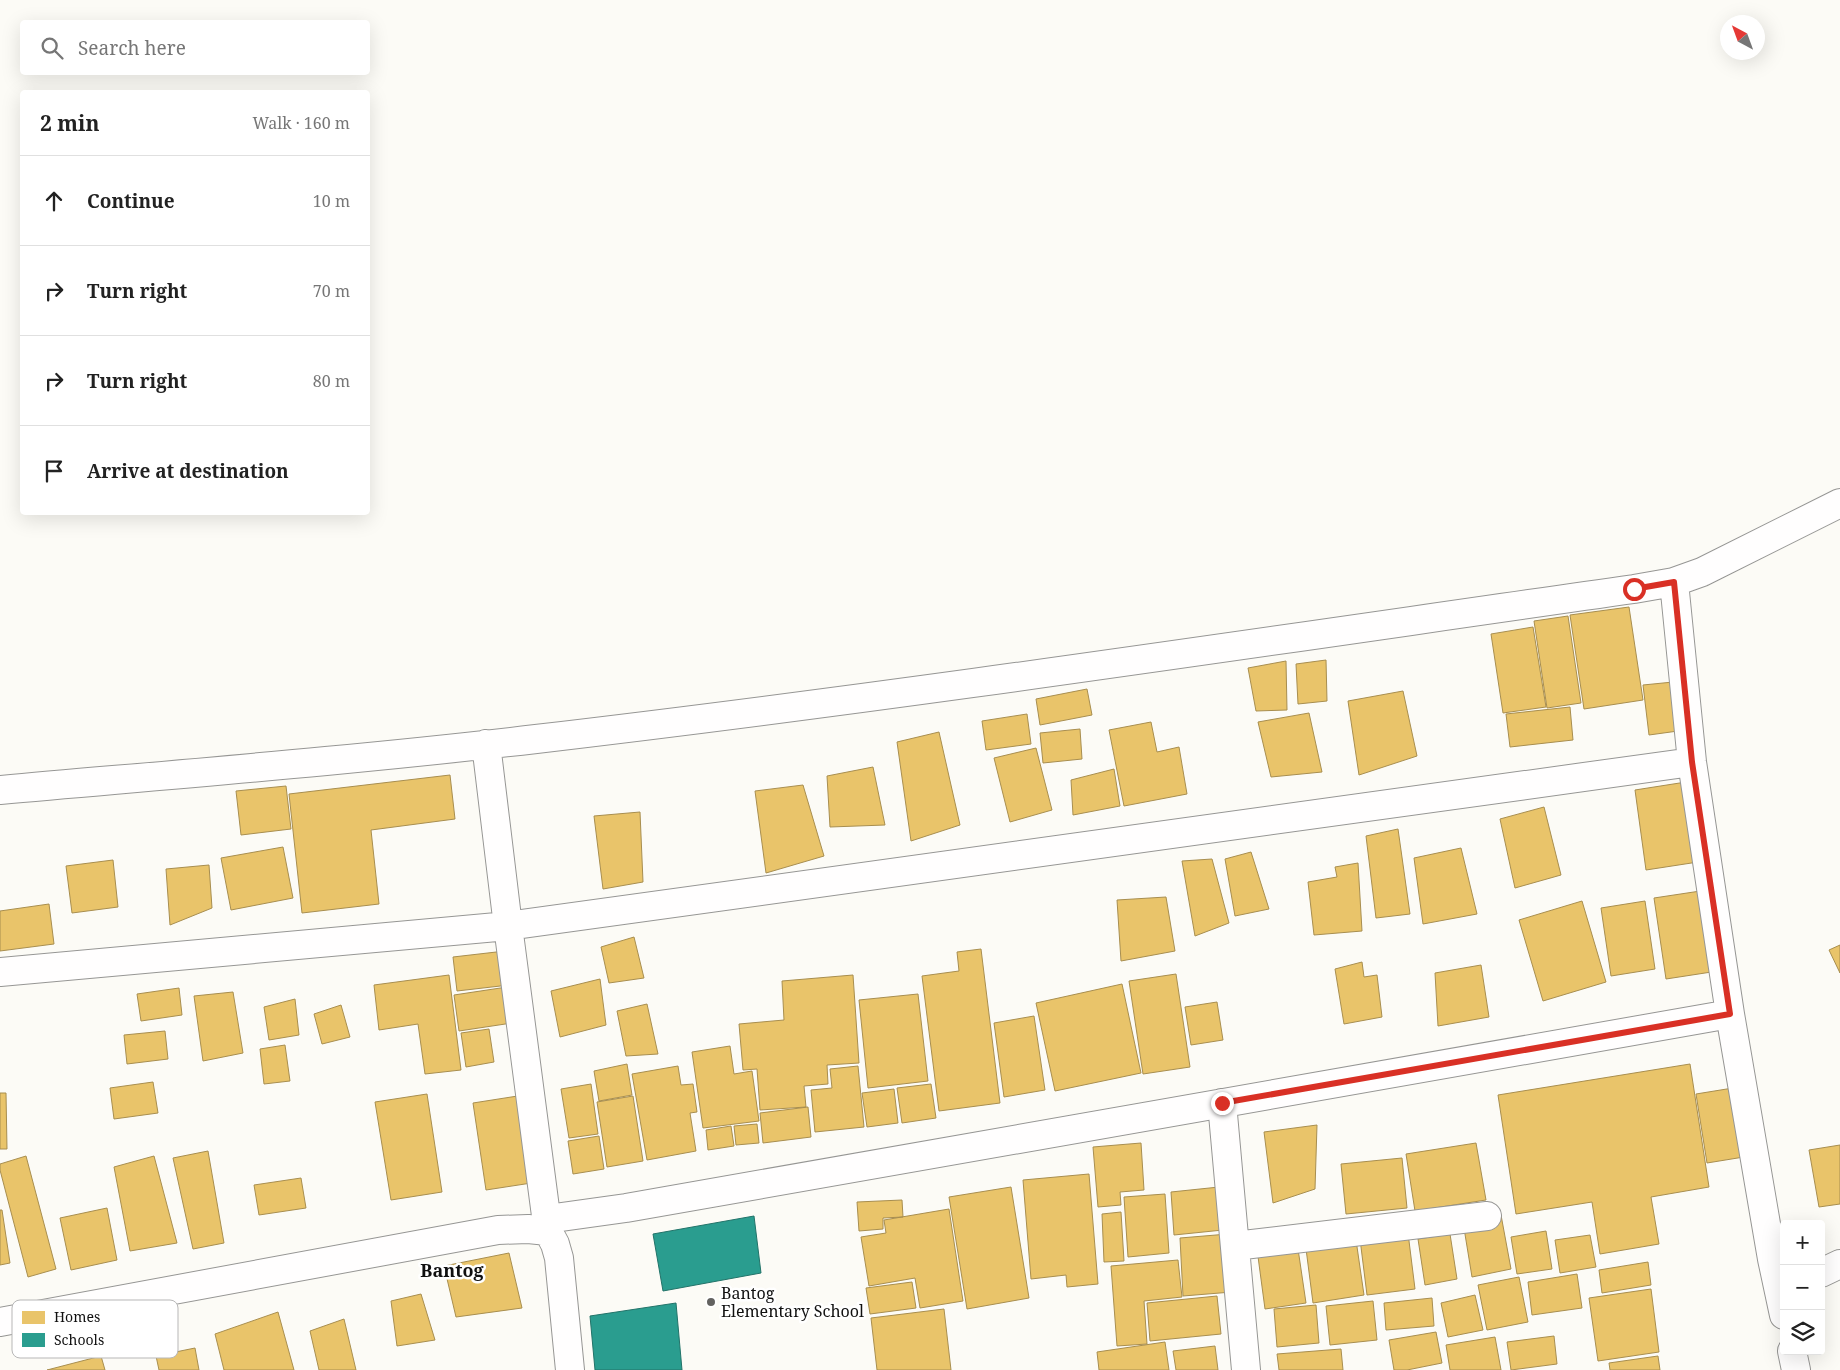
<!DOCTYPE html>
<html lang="en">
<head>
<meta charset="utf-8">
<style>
  :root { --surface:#fff; --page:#f2f2f2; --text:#222; --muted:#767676; --line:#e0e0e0 }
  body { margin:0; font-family:"Noto Serif",serif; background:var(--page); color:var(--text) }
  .controls { position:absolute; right:15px; bottom:15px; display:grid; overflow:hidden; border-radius:5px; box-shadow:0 5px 20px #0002 }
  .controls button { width:45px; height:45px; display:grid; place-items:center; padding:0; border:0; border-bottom:1px solid var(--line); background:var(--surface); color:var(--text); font:25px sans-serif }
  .compass { position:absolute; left:1720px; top:15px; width:45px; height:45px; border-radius:50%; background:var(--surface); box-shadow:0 5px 20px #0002; rotate:319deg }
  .stop { position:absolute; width:15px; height:15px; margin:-11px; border:4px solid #d93025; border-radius:50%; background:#fff }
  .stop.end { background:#d93025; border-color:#fff; box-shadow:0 1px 5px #0008 }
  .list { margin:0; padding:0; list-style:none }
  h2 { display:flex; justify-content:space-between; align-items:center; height:65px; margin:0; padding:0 20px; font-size:21px }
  h2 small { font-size:16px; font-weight:400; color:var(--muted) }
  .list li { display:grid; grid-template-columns:32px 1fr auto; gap:15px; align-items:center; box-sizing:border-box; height:90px; padding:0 20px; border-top:1px solid var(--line) }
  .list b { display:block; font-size:19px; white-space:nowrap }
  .list em { font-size:16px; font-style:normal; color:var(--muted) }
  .icon { flex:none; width:28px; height:28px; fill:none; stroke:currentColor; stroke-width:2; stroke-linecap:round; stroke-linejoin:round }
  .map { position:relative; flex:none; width:1840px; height:1370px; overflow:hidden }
  .search { position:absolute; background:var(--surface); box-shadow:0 5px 20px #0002; left:20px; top:20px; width:350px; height:55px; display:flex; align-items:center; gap:12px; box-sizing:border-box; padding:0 18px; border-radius:5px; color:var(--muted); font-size:19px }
  .panel { position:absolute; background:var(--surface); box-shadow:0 5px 20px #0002; left:20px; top:90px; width:350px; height:425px; border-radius:5px }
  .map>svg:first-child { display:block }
  .homes { fill:#e9c46a; stroke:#a88e4f }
  .schools { fill:#2a9d8f; stroke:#227369 }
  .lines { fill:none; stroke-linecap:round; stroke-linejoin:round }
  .minor-casing { stroke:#969694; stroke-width:30 }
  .tertiary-casing { stroke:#969694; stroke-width:30 }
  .minor { stroke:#fffefe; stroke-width:28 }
  .tertiary { stroke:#fffefe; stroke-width:28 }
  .route { stroke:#d93025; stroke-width:6 }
  .poi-dot { fill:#636260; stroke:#fff; stroke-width:2 }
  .labels { text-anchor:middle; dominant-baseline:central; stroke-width:5; stroke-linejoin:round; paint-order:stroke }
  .poi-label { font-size:16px; fill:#101010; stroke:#fff; text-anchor:start }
  .neighbourhood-label { font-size:18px; font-weight:bold; fill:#101010; stroke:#fff }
  .key { fill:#fff; stroke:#b7b7b7; stroke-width:1 }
  .key-label { font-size:14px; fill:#101010 }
</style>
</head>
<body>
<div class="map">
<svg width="1840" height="1370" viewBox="0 0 1840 1370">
  <rect width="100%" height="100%" fill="#fcfbf6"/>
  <!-- homes -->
  <path class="homes" d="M1629,607L1643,700L1584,709L1570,615Z
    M1568,616L1581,703L1547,708L1534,621Z
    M1533,627L1546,707L1503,713L1491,634Z
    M1326,660L1327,701L1298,704L1296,664Z
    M1286,661L1287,710L1256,711L1248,668Z
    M1673,682L1678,731L1649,735L1643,685Z
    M1087,689L1092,715L1040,725L1036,699Z
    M1403,691L1417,756L1359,775L1348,701Z
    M1570,707L1573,740L1510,747L1506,714Z
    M1309,713L1322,772L1271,777L1258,722Z
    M1027,714L1031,744L986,750L982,721Z
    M1151,722L1157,752L1179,747L1187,794L1124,806L1109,730Z
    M1080,729L1082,759L1043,763L1040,733Z
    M939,732L960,825L911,841L897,742Z
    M1036,748L1052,810L1010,822L994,758Z
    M873,767L885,825L830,827L827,776Z
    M1114,769L1120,806L1073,815L1071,780Z
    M450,775L455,819L371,830L379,904L302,913L289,794Z
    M1686,782L1698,862L1646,870L1635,790Z
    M803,785L824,856L766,873L755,791Z
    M286,786L291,829L241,835L236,791Z
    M1544,807L1561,875L1515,888L1500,819Z
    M640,812L643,882L603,889L594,816Z
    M1398,829L1410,914L1376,918L1366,836Z
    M283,847L293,898L231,910L221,858Z
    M1461,848L1477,914L1423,924L1414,858Z
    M1251,852L1269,909L1235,916L1225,859Z
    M1212,859L1229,923L1195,936L1182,861Z
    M113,860L118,907L72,913L66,866Z
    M1358,863L1362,931L1314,935L1308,882L1337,877L1335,867Z
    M209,865L212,908L170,925L166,869Z
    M1707,890L1718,971L1666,979L1654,898Z
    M1166,897L1175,951L1121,961L1117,900Z
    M1582,901L1606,982L1543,1001L1519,920Z
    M1645,901L1655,969L1611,976L1601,908Z
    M49,904L54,944L0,951V911Z
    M634,937L644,978L609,983L601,947Z
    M1840,945V973L1829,950Z
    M981,949L1000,1103L939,1111L922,976L959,971L957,952Z
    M505,951L509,985L457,991L453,957Z
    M1362,962L1364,977L1377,975L1382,1017L1344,1024L1335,969Z
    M1481,965L1489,1017L1438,1026L1435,973Z
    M1176,974L1190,1067L1143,1074L1129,981Z
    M449,975L461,1070L425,1074L418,1024L379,1030L374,985Z
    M853,975L859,1063L827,1065L828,1084L804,1086L806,1107L760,1110L757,1069L743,1070L739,1024L784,1020L782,981Z
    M600,979L606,1025L560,1037L551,991Z
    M1122,984L1141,1073L1055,1091L1036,1003Z
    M507,987L512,1023L459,1031L454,995Z
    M179,988L182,1015L141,1021L137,994Z
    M233,992L243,1053L203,1061L194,996Z
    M918,994L928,1081L868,1088L859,1000Z
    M295,999L299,1035L269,1040L264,1007Z
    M1217,1002L1223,1040L1191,1045L1185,1007Z
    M647,1004L658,1054L626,1056L617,1011Z
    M341,1005L350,1037L322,1044L314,1014Z
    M1034,1016L1045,1090L1004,1097L994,1023Z
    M489,1029L494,1062L466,1067L461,1033Z
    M165,1031L168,1059L127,1064L124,1035Z
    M285,1045L290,1081L264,1084L260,1049Z
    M730,1046L734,1074L752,1071L759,1121L703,1128L692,1052Z
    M627,1064L632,1095L599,1101L594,1071Z
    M1690,1064L1709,1187L1651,1197L1659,1244L1600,1254L1592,1202L1516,1214L1498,1095Z
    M678,1066L681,1085L693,1084L697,1112L690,1113L696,1151L647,1160L632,1074Z
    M858,1066L864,1127L815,1132L811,1090L832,1088L830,1069Z
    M153,1082L158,1113L114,1119L110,1088Z
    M591,1084L598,1134L569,1138L561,1089Z
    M931,1084L936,1118L902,1123L897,1088Z
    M1739,1087L1750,1156L1707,1163L1696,1094Z
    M894,1089L898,1123L867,1127L862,1093Z
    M0,1093H6L7,1149H0Z
    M427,1094L442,1192L391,1200L375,1102Z
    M524,1095L538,1182L486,1190L473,1103Z
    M633,1096L643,1161L607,1167L597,1102Z
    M808,1107L811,1137L763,1143L760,1113Z
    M757,1124L759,1143L736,1145L734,1126Z
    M1317,1125L1315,1189L1273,1203L1264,1132Z
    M731,1126L734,1146L708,1150L706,1130Z
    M599,1136L604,1169L573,1174L568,1141Z
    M1141,1143L1144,1190L1120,1192L1121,1205L1098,1207L1093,1147Z
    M1476,1143L1486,1200L1415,1211L1406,1154Z
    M1840,1145V1204L1819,1207L1809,1150Z
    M208,1151L224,1243L193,1249L173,1158Z
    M26,1156L56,1269L28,1277L0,1170V1164Z
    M154,1156L177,1243L130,1251L114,1167Z
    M1402,1158L1407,1208L1346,1214L1341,1164Z
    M1089,1174L1098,1284L1067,1287L1066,1275L1031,1279L1023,1180Z
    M301,1178L306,1208L259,1215L254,1185Z
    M1011,1187L1029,1298L967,1309L949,1197Z
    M1219,1187L1223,1230L1174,1235L1171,1192Z
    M1165,1194L1169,1253L1128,1257L1124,1197Z
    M902,1200L903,1217L883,1218V1229L859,1231L857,1202Z
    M107,1208L117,1260L71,1270L60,1218Z
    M949,1209L963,1301L920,1308L915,1278L869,1286L861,1237L886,1233L884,1220Z
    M0,1210H2L10,1263L0,1265Z
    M1121,1212L1124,1261L1104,1262L1102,1214Z
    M1501,1215L1511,1269L1472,1277L1463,1222Z
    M1546,1231L1552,1269L1517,1274L1511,1237Z
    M1355,1233L1364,1295L1313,1303L1305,1241Z
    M1408,1233L1415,1289L1367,1295L1360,1239Z
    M1228,1234L1232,1292L1183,1296L1180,1238Z
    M1450,1234L1457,1279L1425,1285L1418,1239Z
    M1590,1235L1596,1267L1560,1273L1555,1240Z
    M1297,1242L1306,1303L1265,1309L1257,1249Z
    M509,1253L522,1308L456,1317L444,1266Z
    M1178,1260L1182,1297L1144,1301L1147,1344L1117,1346L1111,1266Z
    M1648,1262L1651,1285L1602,1293L1599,1270Z
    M1577,1274L1582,1308L1532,1315L1528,1282Z
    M1519,1277L1528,1322L1487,1330L1478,1285Z
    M912,1282L916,1308L870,1314L866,1288Z
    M1651,1289L1659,1352L1598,1361L1589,1298Z
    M421,1294L435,1340L397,1346L391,1301Z
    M1475,1295L1483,1330L1448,1337L1441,1303Z
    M1217,1296L1221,1334L1150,1341L1147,1303Z
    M1432,1298L1434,1326L1386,1330L1384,1303Z
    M1373,1301L1377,1340L1330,1345L1326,1306Z
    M1316,1305L1319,1343L1277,1347L1274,1309Z
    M944,1309L951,1370H877L871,1318Z
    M278,1312L294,1370H224L215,1334Z
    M344,1319L356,1370H319L310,1331Z
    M1436,1332L1442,1363L1407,1370H1394L1389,1340Z
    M1554,1336L1557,1364L1511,1370L1507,1342Z
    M1495,1337L1501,1370H1450L1446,1345Z
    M1165,1342L1169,1370H1099L1097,1352Z
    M1215,1346L1218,1370H1176L1173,1351Z
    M195,1348L199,1370H159L156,1356Z
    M1341,1349L1343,1370H1279L1277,1354Z
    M101,1356L105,1370H47Z
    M1658,1356L1660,1370H1610L1609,1363Z"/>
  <!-- schools -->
  <path class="schools" d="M754,1216L761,1273L663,1291L653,1234Z
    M676,1303L682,1370H595L590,1316Z"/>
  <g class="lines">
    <!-- minor casing -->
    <g class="minor-casing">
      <path id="minor" d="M1674,582L1692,762L1730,1014L1772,1259L1784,1315
        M486,744L508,926L548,1231
        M0,790C179,774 357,760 536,739C903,696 1268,641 1634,589L1674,582L1702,572L1840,503
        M0,972L508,926L1692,762
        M1222,1103L1246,1370
        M547,1219L626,1208L1730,1014
        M1235,1246L1487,1216
        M1821,1273L1840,1264
        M1792,1351L1796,1370"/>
    </g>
    <!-- tertiary casing -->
    <g class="tertiary-casing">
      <path id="tertiary" d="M0,1322L498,1230L528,1229L548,1231L555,1244L559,1258L570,1370"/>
    </g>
    <!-- minor -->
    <use href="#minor" class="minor"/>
    <!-- tertiary -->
    <use href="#tertiary" class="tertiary"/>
  </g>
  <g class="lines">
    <!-- route -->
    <path class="route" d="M1222,1103L1730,1014L1692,762L1674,582L1634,589"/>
  </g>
  <!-- markers -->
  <circle class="poi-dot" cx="711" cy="1302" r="5"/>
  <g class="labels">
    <!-- poi labels -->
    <g class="poi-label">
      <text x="721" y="1293">Bantog<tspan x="721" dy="18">Elementary School</tspan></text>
    </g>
    <!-- neighbourhood labels -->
    <g class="neighbourhood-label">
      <text x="452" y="1270">Bantog</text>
    </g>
  </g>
  <!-- legend -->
  <rect x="12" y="1300" width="166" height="58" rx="8" class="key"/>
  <rect x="22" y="1311" width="23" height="13" fill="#e9c46a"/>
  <rect x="22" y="1333" width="23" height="14" fill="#2a9d8f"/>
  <g class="key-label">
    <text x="54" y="1322">Homes</text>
    <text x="54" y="1345">Schools</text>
  </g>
</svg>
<div class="controls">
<button>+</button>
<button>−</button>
<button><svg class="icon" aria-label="layers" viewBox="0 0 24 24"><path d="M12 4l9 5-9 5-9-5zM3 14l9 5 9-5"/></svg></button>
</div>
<svg class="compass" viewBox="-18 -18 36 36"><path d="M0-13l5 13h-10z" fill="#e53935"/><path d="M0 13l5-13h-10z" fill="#767676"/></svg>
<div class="stop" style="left:1634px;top:589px"></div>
<div class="stop end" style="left:1222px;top:1103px"></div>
<div class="search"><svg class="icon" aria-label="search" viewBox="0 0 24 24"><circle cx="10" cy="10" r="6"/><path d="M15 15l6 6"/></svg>Search here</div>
<section class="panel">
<h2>2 min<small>Walk · 160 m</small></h2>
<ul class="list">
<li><svg class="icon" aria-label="ahead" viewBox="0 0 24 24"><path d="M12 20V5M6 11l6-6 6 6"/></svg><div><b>Continue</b></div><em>10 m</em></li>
<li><svg class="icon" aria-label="right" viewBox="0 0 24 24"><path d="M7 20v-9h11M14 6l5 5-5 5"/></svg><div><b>Turn right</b></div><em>70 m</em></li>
<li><svg class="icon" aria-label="right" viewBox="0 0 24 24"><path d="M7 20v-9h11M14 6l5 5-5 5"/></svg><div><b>Turn right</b></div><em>80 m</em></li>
<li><svg class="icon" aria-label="arrive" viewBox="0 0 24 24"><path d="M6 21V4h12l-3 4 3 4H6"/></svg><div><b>Arrive at destination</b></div></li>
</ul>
</section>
</div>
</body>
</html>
